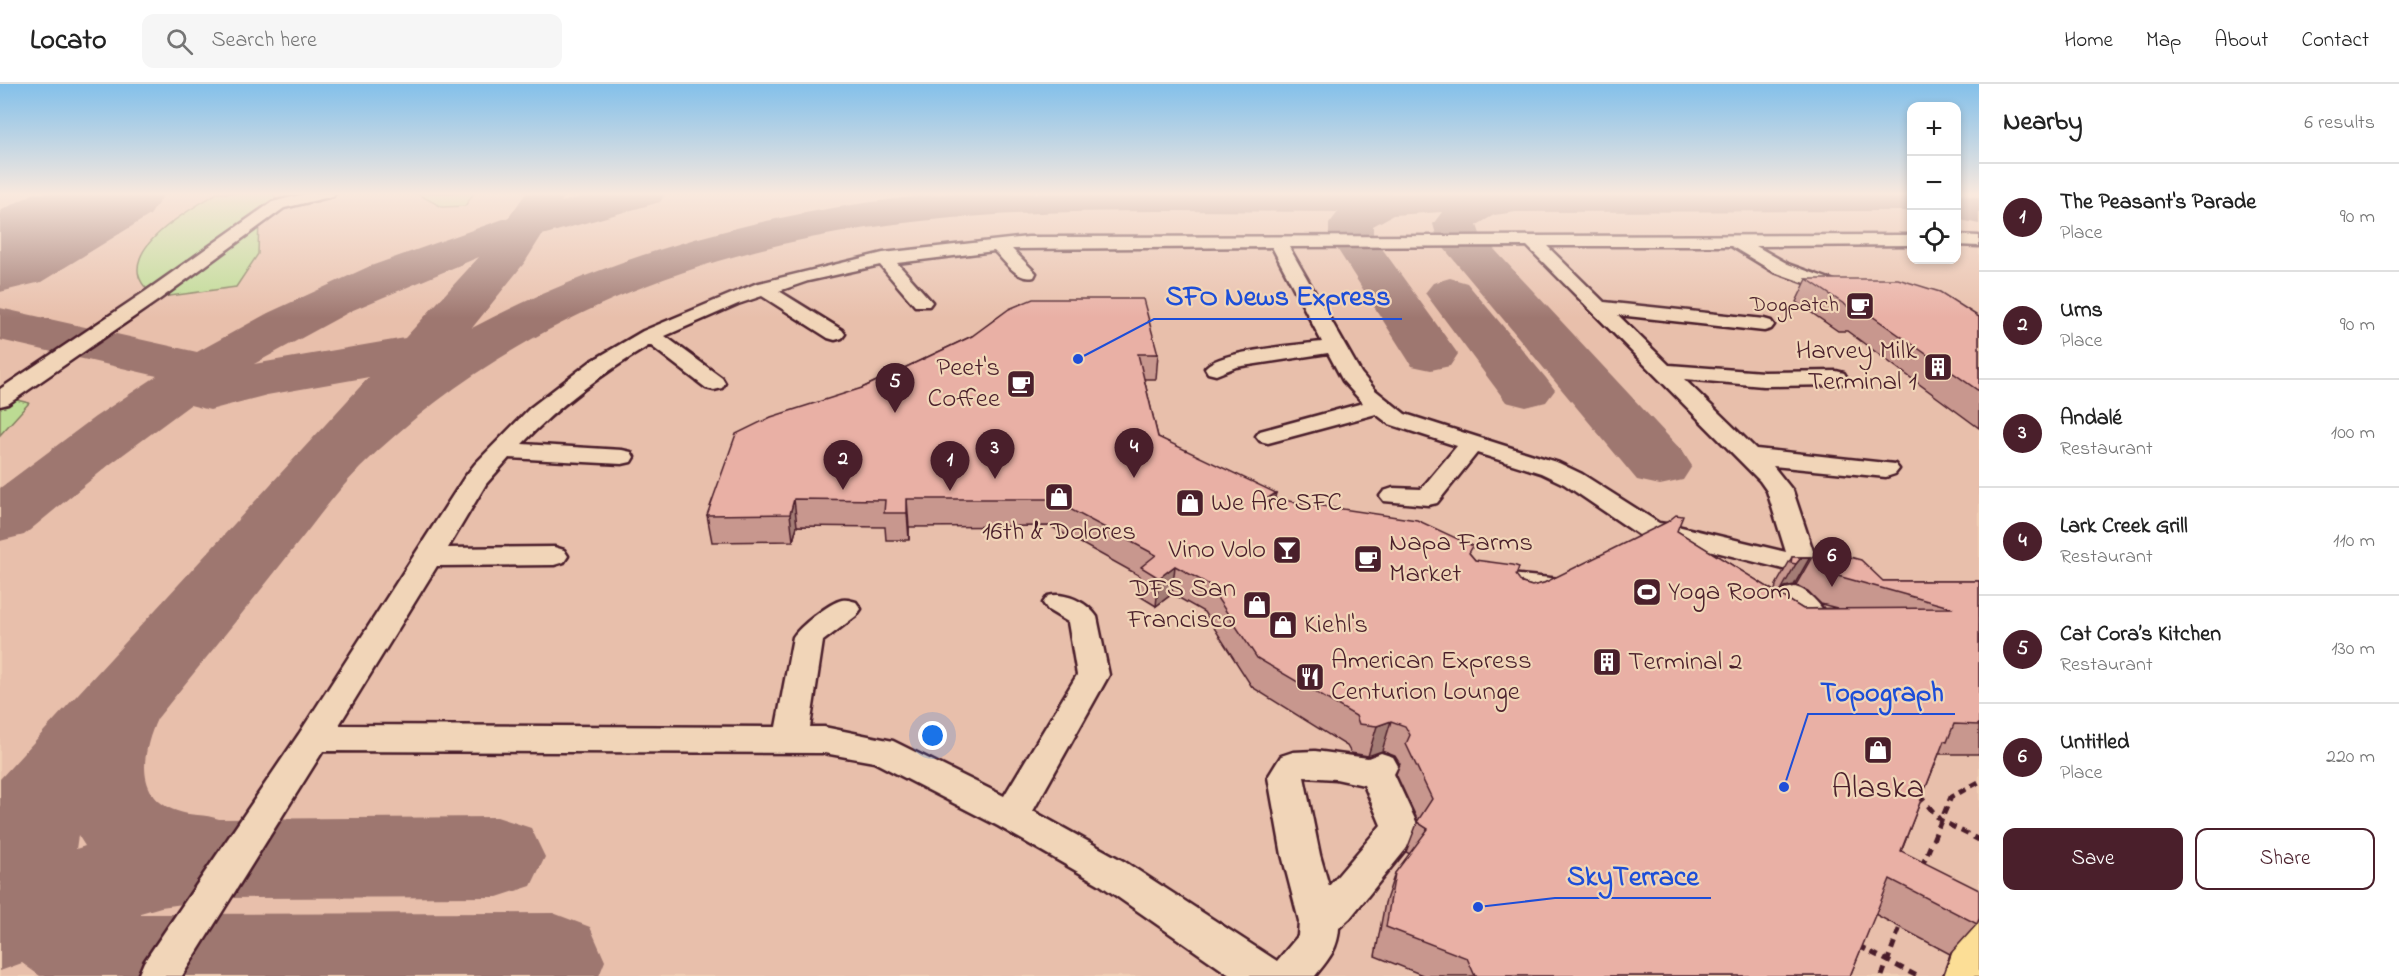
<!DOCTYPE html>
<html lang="en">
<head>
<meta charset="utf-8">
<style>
  :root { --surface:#fff; --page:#f6f6f6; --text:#222; --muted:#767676; --line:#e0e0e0; --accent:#4a1f2b }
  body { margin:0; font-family:"Indie Flower",sans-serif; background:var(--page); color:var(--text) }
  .controls { position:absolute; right:18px; top:18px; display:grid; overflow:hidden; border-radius:12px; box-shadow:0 3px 9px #0003 }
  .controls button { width:54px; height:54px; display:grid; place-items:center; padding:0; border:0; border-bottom:2px solid var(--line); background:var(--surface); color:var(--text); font:30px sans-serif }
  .you { position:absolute; left:933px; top:652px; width:21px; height:21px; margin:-15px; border:4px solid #fff; border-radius:50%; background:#1a73e8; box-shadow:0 0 0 9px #1a73e833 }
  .badge { display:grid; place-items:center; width:39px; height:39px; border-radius:50%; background:var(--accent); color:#fff; font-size:20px; font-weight:700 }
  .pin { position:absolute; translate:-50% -50px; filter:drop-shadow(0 2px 3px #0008) }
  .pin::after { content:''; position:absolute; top:32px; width:21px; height:18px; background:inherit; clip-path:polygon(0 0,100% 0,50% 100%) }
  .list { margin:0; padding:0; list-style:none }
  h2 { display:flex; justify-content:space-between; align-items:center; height:78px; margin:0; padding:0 24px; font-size:26px }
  h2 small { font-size:20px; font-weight:400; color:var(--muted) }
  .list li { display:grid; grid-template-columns:39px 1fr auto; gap:18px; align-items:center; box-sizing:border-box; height:108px; padding:0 24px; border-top:2px solid var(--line) }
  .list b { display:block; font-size:22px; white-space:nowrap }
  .list p { margin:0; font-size:20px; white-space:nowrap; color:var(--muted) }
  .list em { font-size:20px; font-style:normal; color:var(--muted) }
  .actions { display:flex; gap:12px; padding:18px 24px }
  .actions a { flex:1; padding:14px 0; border:2px solid var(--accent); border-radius:12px; text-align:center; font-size:21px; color:var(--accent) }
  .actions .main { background:var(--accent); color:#fff }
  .icon { flex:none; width:33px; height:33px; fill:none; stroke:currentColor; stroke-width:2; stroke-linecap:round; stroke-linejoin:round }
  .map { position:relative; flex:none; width:1979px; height:892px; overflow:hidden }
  header { display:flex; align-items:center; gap:36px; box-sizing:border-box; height:84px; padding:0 30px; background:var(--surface); border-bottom:2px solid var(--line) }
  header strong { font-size:28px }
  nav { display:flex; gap:33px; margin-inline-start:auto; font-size:21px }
  .search { width:420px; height:54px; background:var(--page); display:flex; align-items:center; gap:15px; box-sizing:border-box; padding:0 21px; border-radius:12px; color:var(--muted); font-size:22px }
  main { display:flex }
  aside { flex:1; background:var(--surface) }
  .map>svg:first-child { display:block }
  .built { fill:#e8bfab }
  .green { fill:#bcdb93; stroke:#837d5f; stroke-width:1.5 }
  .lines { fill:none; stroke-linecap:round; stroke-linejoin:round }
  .taxiway { fill:#9e7770; fill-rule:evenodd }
  .runway { fill:#9e7770; fill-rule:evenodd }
  .minor-casing { stroke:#4a1f2b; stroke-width:5 }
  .major-casing { stroke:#4a1f2b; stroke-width:5 }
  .path { stroke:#4a1f2b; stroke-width:5; stroke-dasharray:8 6; stroke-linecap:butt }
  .minor { fill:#f1d5b8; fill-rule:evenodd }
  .major { fill:#fcde96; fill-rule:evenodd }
  .wall { fill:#c8978e; stroke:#4a1f2b; stroke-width:1.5 }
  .shaded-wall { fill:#a37b74; stroke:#4a1f2b; stroke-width:1.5 }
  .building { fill:#e9b0a5; stroke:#4a1f2b; stroke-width:1.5 }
  .labels { text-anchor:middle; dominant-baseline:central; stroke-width:4.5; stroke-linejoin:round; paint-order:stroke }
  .far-poi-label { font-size:22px; fill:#4a1f2b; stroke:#f1d5b8; text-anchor:end }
  .poi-label { font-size:27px; fill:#4a1f2b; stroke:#f1d5b8; text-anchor:start }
  .near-poi-label { font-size:33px; fill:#4a1f2b; stroke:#f1d5b8 }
  .leader { fill:none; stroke:#1d4ed8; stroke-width:2 }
  .callout-dot { fill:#1d4ed8; stroke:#f1d5b8; stroke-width:2 }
  .callout-label { font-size:28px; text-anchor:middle; font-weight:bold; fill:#1d4ed8; stroke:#f1d5b8; stroke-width:4.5; stroke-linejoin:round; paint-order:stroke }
</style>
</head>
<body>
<header>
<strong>Locato</strong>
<div class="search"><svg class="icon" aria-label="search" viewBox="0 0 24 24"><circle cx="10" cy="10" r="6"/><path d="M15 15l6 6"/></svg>Search here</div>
<nav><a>Home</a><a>Map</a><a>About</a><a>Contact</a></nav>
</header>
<main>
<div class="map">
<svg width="1979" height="892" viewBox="0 0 1979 892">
  <rect width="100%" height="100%" fill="#f1cfb5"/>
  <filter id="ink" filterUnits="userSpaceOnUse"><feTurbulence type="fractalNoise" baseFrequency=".0167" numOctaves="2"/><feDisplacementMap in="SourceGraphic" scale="12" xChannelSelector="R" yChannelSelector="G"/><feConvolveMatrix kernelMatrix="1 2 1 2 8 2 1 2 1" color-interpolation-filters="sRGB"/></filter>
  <g filter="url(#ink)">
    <!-- built -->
    <path class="built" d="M0,109H1911L1912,176H1956L1957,109H1979V892H0Z"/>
    <!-- green -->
    <path class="green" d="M217,109H273L278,121L259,134L258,170L236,203L155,214C148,206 138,198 138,186C137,153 194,124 217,109Z
      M416,109H474L465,122L442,123Z
      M0,312L29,319L0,351Z"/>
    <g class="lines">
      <!-- taxiway -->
      <path class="taxiway" d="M526,109H566L561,118L596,109H666L660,118L542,151L525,178L472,244C621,165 785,123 952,109H1912V127L1516,128L1494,131L1477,141L1480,150L1683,368L1692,382L1683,396L1660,401L1637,396L1443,163L1437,154L1433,140L1442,128L1393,131L1373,142V152L1458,270L1450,282L1431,286L1412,282L1329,152V140L1338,128C1219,128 1100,124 981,132C751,146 527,219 360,384C334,410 313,441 290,469C246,525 201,580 157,635C142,668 134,713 177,727C190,732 205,730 219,735L497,733L531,744L545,773L531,802L497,813L227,814L161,823L137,830L553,829L590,843L605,877L599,892H40L22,879L0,887V695L369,293L267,311L210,326L190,321L109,381L24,451L0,457V404L95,333L157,292L0,256V224L197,268L268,229L368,183L509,133ZM479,173L405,254L254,280L353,226ZM78,751L85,762L76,765Z
        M1956,109L1979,114V140L1956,135Z
        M28,143L44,147L51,157C38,175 21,188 0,193V157L12,147Z
        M1450,194L1467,199L1546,294L1555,306L1546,318L1526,323L1506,318L1425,209L1433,199Z"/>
      <!-- runway -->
      <path class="runway" d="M35,109H165L150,131L41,198L0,208V127Z"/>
      <!-- minor casing -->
      <g class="minor-casing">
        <path id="minor" d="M308,109H335L333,112L284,124L160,215L8,320L0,322V305L146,207L272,118Z
          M1912,151V161L1756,162L1788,180L1835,197L1838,201L1835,205L1828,207L1774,188L1731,162H1547L1604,218L1764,235L1771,237L1774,241L1771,245L1764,247L1618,231L1669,281L1763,288L1836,287L1844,289L1847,294L1844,299L1836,301L1763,302L1684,295L1756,365L1895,380L1899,385L1895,390L1886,393L1773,382L1793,407L1814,470L1813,475L1852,485L1856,491L1852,497L1842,500L1673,457L1642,453L1564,400L1541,389L1477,369L1437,419L1428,421L1384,417L1380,412L1384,407L1393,404L1421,405L1457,362L1389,340L1376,330L1268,359L1260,357L1256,352L1260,347L1363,319L1343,297L1328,269L1236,283L1216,291L1208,289L1205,284C1217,267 1298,261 1322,258L1272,163L1012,165L1036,189L1034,193C1017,197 1005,177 994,167L897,179L932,218L929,222H915L880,181L808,197L779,207L842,246L845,250L842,254L835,256L828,254L762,212L738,220L665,252L722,294L725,299L722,304L714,306L706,304L650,261C603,289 560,320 522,360L622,366L631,368L634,373L631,378L622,380L509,374L486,400L448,464L554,463L564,466L568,472L564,478L554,481L437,482L339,641L776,643L793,553C800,542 829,519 842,516C848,515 851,517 856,518L861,525L856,532L823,557L810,643H824L893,657L1004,712L1077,591L1068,538L1048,526L1043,519L1048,512C1065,508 1087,518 1097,533L1109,591L1033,727L1125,778L1277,877L1298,852L1299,837L1282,771L1268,693L1281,672L1293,668L1315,667L1368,674L1381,669L1393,673L1398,682L1394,690L1419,744L1414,755L1350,834L1339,844C1338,865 1328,876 1315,892H1231L1099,800L998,742L874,678L824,669L323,667L182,892H138L144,878L299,650L464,394L475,380L530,324L590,278L643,247L755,200L883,169L1028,153ZM1527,162L1760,397L1767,407L1786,468L1673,441L1659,439L1582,390L1559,379L1405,330L1375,306L1361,289L1289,163ZM1304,693L1336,695L1364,701L1381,741L1329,802L1320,771Z
          M1956,151L1979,152V162L1956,161Z
          M1489,488L1561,495L1565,502L1561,509L1551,511L1479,503L1475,497L1479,491Z
          M1795,503C1811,507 1823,525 1832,539L1828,546C1804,553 1792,531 1780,512L1785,505Z"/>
      </g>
      <!-- major casing -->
      <g class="major-casing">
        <path id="major" d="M1979,836V892H1944L1962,842Z"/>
      </g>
      <!-- path -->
      <path class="path" d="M1919,711L1940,736L1979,756
        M1922,782L1951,713L1979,698
        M1859,862L1917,892
        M1882,892L1901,840"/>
      <!-- minor -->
      <use href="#minor" class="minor"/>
      <!-- major -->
      <use href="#major" class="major"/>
    </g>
    <!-- wall -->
    <path class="wall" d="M1807,195L1979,233V344L1847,247H1838L1796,218Z
      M972,252L1158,270L1156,295H1144L1158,353L1274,415L1470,470L1475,476L1516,492L1522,499L1532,502L1544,499L1677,447L1803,525L1837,524L1821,520L1808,507L1796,501L1812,473L1883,497H1979V670H1939L1901,767L1977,840L1950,870L1875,830L1850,892H1425L1375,872L1385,819L1395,789L1410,770L1406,768L1418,737L1396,690L1400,680L1395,672L1382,667L1368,672L1351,669L1347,662L1252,603L1204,528L1172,510L1156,522L1138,511L1140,492L1050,442L909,443V456H886L885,443L797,442L793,457L712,458L707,431L862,304Z
      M1792,473H1810L1794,501L1785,503L1780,508L1775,507L1776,501Z"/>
    <!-- shaded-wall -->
    <path class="shaded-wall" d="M1276,409L1270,436L1268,414Z
      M794,415L797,442L793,457L790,430Z
      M907,415L909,443V456L907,429Z
      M1810,473L1794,501L1785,503L1780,508L1796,480L1801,474Z
      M1175,482L1172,510L1156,522L1159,494Z
      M1391,637L1382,667L1368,672L1377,642Z"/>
    <!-- building -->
    <path class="building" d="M1807,195H1898L1940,208L1979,233V307L1859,223L1850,224Z
      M1033,215H1143L1158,270H1138L1158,353L1276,409L1268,414L1417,436L1473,462L1469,469L1475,476L1513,481L1519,483L1516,491L1522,499L1532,502L1544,499L1667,438L1676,431L1683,432L1677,447L1803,525L1953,524L1838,492L1824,479L1812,473H1850L1861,476L1883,497H1979V641L1954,640L1947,658L1944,657L1901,767L1979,806V835L1977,840L1890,795L1850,892H1475L1467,874L1386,843L1395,789L1428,745L1417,738L1432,715L1406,660L1410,651L1405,642L1391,637L1377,642L1359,640L1356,632L1257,574L1208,500L1175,482L1159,494L1141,483L1156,471L1051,415H907V429H884L885,416L794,415L790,430L707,431L736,350L771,333L862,304L972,252L1009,225Z
      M1792,473H1810L1801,474L1796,480L1791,479Z"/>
  </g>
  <!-- sky -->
  <linearGradient id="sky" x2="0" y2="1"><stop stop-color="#83c0ea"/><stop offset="0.47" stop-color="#f9e9de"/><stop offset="1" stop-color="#f9e9de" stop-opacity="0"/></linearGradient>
  <rect width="1979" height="234" fill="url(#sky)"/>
  <!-- icons -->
  <defs>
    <g id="cafe-square" transform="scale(1.5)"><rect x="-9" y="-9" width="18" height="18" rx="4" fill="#4a1f2b" stroke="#f1d5b8"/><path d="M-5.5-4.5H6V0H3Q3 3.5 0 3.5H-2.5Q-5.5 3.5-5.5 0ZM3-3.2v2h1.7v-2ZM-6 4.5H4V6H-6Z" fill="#fff"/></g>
    <g id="building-square" transform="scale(1.5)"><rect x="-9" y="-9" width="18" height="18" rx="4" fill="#4a1f2b" stroke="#f1d5b8"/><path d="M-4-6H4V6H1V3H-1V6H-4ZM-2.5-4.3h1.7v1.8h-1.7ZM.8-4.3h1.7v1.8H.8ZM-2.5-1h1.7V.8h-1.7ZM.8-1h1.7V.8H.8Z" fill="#fff"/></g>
    <g id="shop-square" transform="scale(1.5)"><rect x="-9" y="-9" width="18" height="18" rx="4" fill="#4a1f2b" stroke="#f1d5b8"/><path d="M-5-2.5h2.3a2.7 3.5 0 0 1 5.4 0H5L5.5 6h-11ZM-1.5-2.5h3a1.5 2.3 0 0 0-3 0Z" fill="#fff"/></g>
    <g id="bar-square" transform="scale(1.5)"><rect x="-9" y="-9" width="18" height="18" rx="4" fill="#4a1f2b" stroke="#f1d5b8"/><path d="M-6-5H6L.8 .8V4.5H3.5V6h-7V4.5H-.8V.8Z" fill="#fff"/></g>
    <g id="stadium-square" transform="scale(1.5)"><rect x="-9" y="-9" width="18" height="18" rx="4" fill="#4a1f2b" stroke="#f1d5b8"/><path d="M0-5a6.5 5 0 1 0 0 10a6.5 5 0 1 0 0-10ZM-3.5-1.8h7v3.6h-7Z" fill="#fff"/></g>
    <g id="restaurant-square" transform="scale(1.5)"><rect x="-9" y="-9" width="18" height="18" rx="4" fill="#4a1f2b" stroke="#f1d5b8"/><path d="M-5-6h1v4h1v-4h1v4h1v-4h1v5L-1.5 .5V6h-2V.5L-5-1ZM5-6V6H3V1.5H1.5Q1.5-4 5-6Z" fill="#fff"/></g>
  </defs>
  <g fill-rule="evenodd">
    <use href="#cafe-square" x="1860" y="222"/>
    <use href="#building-square" x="1938" y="283"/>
    <use href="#cafe-square" x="1021" y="300"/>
    <use href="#shop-square" x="1059" y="413"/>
    <use href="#shop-square" x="1190" y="419"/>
    <use href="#bar-square" x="1287" y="466"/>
    <use href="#cafe-square" x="1368" y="475"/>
    <use href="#stadium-square" x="1647" y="508"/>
    <use href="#shop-square" x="1257" y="521"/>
    <use href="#shop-square" x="1283" y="541"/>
    <use href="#building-square" x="1607" y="578"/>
    <use href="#restaurant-square" x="1310" y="593"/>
    <use href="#shop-square" x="1878" y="666"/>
  </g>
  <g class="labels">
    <!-- far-poi labels -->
    <g class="far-poi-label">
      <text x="1839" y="222">Dogpatch</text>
    </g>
    <!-- poi labels -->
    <g class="poi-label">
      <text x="1917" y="267" text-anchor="end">Harvey Milk<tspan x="1917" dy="31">Terminal 1</tspan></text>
      <text x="1000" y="284" text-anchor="end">Peet's<tspan x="1000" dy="31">Coffee</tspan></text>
      <text x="1211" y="419">We Are SFC</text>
      <text x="1059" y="448" text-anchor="middle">16th &amp; Dolores</text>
      <text x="1389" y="459">Napa Farms<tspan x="1389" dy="31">Market</tspan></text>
      <text x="1266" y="466" text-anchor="end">Vino Volo</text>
      <text x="1236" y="505" text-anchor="end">DFS San<tspan x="1236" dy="31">Francisco</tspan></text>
      <text x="1668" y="508">Yoga Room</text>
      <text x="1304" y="541">Kiehl's</text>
      <text x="1331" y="577">American Express<tspan x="1331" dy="31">Centurion Lounge</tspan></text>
      <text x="1628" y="578">Terminal 2</text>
    </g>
    <!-- near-poi labels -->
    <g class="near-poi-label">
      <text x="1878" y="705">Alaska</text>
    </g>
  </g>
  <!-- callouts -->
  <path class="leader" d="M1078 275L1154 235H1402M1784 703L1808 630H1955M1478 823L1555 814H1711"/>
  <g class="callout-dot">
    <circle cx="1078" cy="275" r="6"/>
    <circle cx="1784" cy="703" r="6"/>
    <circle cx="1478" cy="823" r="6"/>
  </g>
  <g class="callout-label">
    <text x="1278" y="221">SFO News Express</text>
    <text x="1882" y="617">Topograph</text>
    <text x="1633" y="801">SkyTerrace</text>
  </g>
</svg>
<div class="controls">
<button>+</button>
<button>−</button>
<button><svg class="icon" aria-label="locate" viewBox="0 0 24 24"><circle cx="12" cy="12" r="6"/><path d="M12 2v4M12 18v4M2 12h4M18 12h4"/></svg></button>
</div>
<div class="you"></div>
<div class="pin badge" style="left:950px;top:407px">1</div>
<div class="pin badge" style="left:843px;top:406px">2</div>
<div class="pin badge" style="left:995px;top:395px">3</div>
<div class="pin badge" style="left:1134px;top:394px">4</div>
<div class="pin badge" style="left:895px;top:329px">5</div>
<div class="pin badge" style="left:1832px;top:503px">6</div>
</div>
<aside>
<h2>Nearby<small>6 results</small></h2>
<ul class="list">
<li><span class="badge">1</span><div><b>The Peasant's Parade</b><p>Place</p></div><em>90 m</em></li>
<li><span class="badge">2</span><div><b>Urns</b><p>Place</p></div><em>90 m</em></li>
<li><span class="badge">3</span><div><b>Andalé</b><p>Restaurant</p></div><em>100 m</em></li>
<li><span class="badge">4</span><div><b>Lark Creek Grill</b><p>Restaurant</p></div><em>110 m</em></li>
<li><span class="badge">5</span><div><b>Cat Cora’s Kitchen</b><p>Restaurant</p></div><em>130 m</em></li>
<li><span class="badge">6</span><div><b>Untitled</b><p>Place</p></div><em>220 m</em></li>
</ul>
<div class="actions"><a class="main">Save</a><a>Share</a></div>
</aside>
</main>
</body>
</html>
